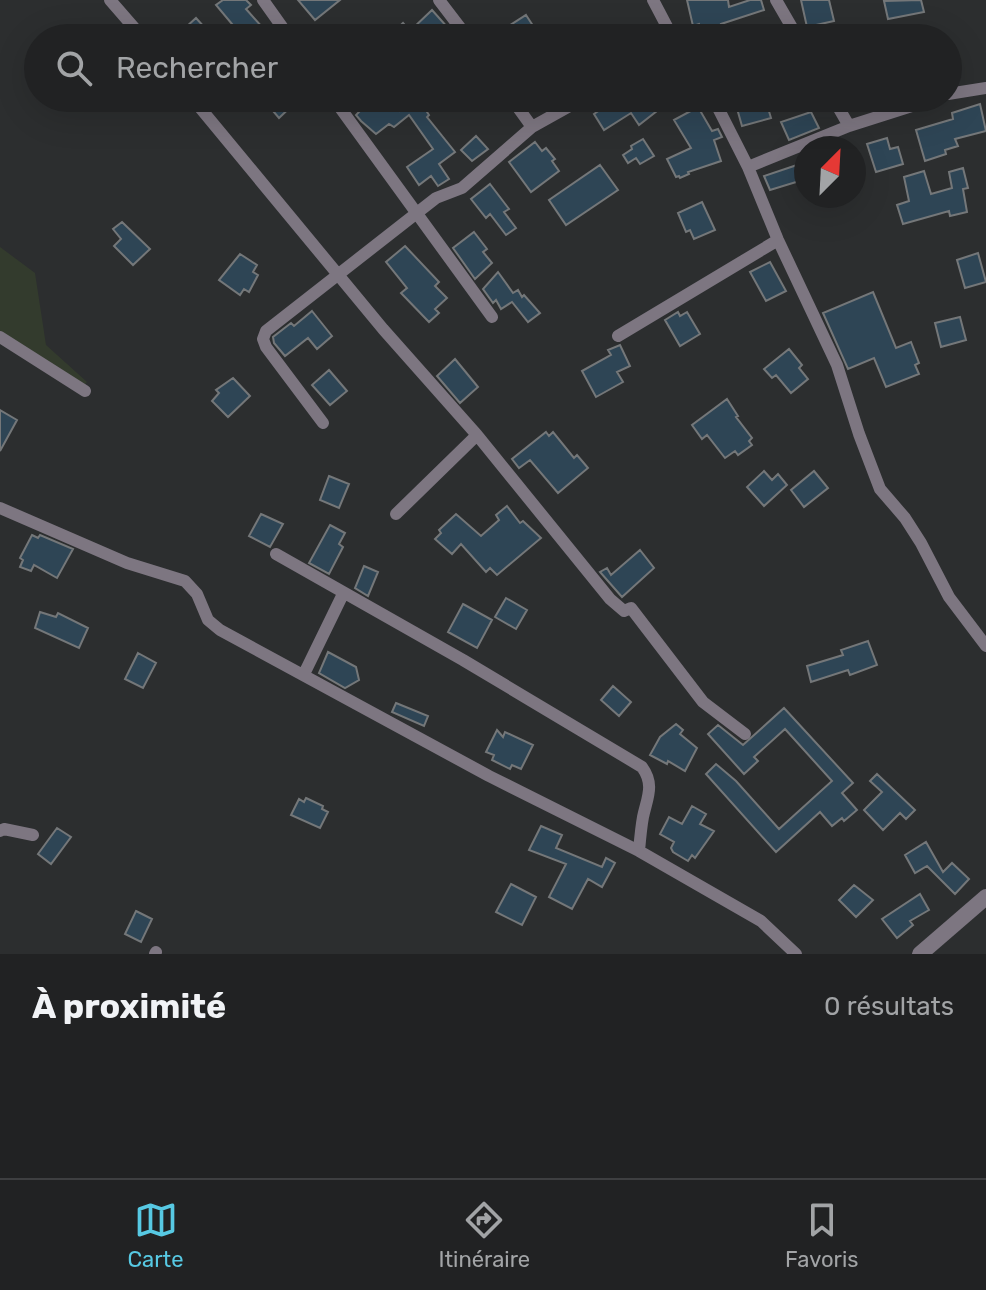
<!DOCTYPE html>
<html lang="fr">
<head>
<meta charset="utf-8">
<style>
  :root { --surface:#212223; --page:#2d2f30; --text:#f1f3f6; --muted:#a2a4a6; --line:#3e3f41; --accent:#57c9e3 }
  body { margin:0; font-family:Rubik,sans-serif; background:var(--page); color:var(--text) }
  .compass { position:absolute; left:794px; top:136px; width:72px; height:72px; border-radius:50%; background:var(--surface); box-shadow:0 8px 32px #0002; rotate:24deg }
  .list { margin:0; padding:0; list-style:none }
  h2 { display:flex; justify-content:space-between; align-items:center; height:104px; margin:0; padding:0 32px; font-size:34px }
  h2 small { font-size:26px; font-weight:400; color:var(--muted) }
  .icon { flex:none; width:44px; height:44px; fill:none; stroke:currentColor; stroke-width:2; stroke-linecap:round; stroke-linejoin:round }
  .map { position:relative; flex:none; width:986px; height:954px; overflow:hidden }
  .search { position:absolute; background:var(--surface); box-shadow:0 8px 32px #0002; left:24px; right:24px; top:24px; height:88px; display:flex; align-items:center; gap:20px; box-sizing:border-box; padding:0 28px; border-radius:44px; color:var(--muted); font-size:30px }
  .sheet { height:224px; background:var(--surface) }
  nav { display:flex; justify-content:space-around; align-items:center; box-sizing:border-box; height:112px; border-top:2px solid var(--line); background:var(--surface); font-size:22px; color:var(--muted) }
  nav a { display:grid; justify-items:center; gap:4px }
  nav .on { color:var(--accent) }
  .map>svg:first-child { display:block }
  .green { fill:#333b2d }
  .building { fill:#2e4555; stroke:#747779; stroke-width:2 }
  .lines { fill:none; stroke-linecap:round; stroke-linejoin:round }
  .minor { stroke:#7d7681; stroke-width:12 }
  .tertiary { stroke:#7d7681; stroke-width:16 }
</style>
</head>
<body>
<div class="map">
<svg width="986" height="954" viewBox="0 0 986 954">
  <rect width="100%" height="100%" fill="#2c2e2f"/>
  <!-- green -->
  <path class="green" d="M0,247L35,273L46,345L87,382L81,388L0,337Z"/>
  <!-- building -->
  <path class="building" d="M223,0H246L251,5L246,9L272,38H216L232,24L216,5Z
    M298,0H340L315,20Z
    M687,0H728L729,7L750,0H761L764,10L721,24L725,38H702L699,24L693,26Z
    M801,0H829L834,21L807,27Z
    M921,0L924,12L888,19L884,1Z
    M432,10L457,38H387L403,23L410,31Z
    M526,15L541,38H490Z
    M196,18L214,38H174Z
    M262,98H300L279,118Z
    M347,98H390L400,111L419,98H445L427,112L429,115L427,117L455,152L439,164L449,179L438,186L431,176L419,185L407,167L433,149L409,115L394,127L389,124L376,134L361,121L356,115L359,112Z
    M618,98H655L662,107L639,125L631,113L604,130L594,114Z
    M734,98H765L771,118L742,126Z
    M980,104L986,131L955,139L958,146L945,150L946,154L925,161L916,130L953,119L952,113Z
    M698,107L712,131L718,129L722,137L714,140L721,161L688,172L689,174L680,178L679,176L676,177L667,159L691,148L674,120Z
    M811,112L819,128L789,140L781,122Z
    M476,136L488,149L472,161L461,150Z
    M887,138L890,149L898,147L903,164L876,172L867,144Z
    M643,139L654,156L640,164L636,158L628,163L623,155L632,149L631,146Z
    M535,142L542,151L546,148L555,159L552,161L559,171L531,192L509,162Z
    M806,162V179L770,190L764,176Z
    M600,165L618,190L566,225L549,200Z
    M963,168L968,188L963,189L967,212L950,216L949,211L903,224L897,205L909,201L904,177L924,171L931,194L952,188L949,172Z
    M490,184L509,209L504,212L516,228L506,235L490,214L486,218L471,199Z
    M702,202L715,230L694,239L690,230L686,232L678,213Z
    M122,222L150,249L133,265L114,246L121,239L113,229Z
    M474,232L487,249L483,252L492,263L475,279L453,248Z
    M405,246L439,282L435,286L447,298L435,309L439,313L429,322L401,293L407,288L386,262Z
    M978,253L986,282L965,288L957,260Z
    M240,254L257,265L253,272L258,275L249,292L244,289L240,295L219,280Z
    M770,262L786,291L766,301L750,272Z
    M498,272L513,293L518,290L522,297L524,295L540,313L528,322L512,302L501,309L496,300L493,303L483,289Z
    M873,292L896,348L911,342L919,363L915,365L919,374L886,387L874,358L848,369L823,313Z
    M312,311L332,336L317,349L308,338L285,356L274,343L273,337L291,323L294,326Z
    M678,312L680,316L687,312L700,334L680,346L665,320Z
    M960,317L966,340L941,347L935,323Z
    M620,345L630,366L617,372L623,382L596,397L582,371L611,355L608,350Z
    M789,349L802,365L799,368L808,379L791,393L776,375L772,378L764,369Z
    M455,359L478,387L460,403L437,376Z
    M329,370L347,391L330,405L312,385Z
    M233,378L250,396L228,417L212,401L219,393L216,390Z
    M727,399L738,416L736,417L752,438L749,441L752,445L738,455L735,451L725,458L707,435L702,439L692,425Z
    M0,410L17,420L0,451Z
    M546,432L549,436L553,432L574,458L577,455L588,468L558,493L530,460L519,468L512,459Z
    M764,471L772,480L778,474L787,485L764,506L747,487Z
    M814,471L828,488L804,507L791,490Z
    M329,476L349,484L339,508L320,500Z
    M507,506L520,523L523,521L541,538L497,575L490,568L486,572L461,544L452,554L435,539L441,533L439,530L456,514L481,536L499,520L496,515Z
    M261,514L283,524L270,547L249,536Z
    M330,525L345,533L339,544L343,547L329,574L309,563Z
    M32,535L38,538L40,535L73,549L57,578L34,565L31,571L20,567L23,560L20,558Z
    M640,550L654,568L622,597L600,572L607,568L611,575Z
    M364,566L378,572L368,596L355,588Z
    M506,598L527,610L516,629L495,617Z
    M463,604L492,620L477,648L448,632Z
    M40,612L56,617L58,613L88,628L79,648L35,628Z
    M868,641L877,665L850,675L848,670L811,682L807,666L843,655L841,650Z
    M328,652L356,667L359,680L345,688L319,673Z
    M138,653L156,663L143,688L125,679Z
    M613,686L631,702L619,716L601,700Z
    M396,703L428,716L424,726L392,712Z
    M784,708L853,783L842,793L857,810L844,821L842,818L832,826L820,812L776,852L706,774L716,764L736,781L779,829L832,781L785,729L754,757L758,761L744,774L708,734L718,725L743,745Z
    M676,724L683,730L680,734L697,748L685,771L668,761L667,764L650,755L660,737Z
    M497,730L503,737L505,732L533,745L521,769L512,765L510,769L492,760L494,755L486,752Z
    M877,774L915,810L906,819L900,813L883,830L864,810L882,792L870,781Z
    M306,798L323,806L322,809L328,812L320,828L291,815L299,799L304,802Z
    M692,806L706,814L700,824L714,831L695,858L692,855L688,861L673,852L671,848L674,842L660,834L669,817L682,824Z
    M541,826L562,835L556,848L602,867L606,858L615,863L602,887L588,879L572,909L549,897L566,864L529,850Z
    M57,828L71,837L51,864L38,854Z
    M926,842L943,872L952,863L969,879L955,894L927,866L915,873L905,855Z
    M511,884L536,897L522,925L496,912Z
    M854,885L873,900L856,917L839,900Z
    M920,894L929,910L910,921L913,925L897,938L882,919Z
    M136,911L152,919L141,942L125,934Z"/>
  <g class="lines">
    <!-- minor -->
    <path class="minor" d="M110,0L143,38
      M263,0L290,38
      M439,0L468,38
      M653,0L673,38
      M776,0L798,38
      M948,94L986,88
      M192,98L383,329L477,435L610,599L624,611L631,608L703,702L745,734
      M333,98L492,317
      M511,98L532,127L584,98
      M713,98L748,167L778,240L837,365L859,434L880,489L905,518L921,543L949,597L986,646
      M833,98L849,126
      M748,167L849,126L937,98
      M618,336L778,240
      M0,337L85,391
      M323,423L266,347L263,339L266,331L436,198L462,188L532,127
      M0,508L127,563L185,581L197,594L208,620L220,630L489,776L639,851L761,921L796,954
      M396,514L477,435
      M276,554L463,660L642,767C655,785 647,798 643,817C641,828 640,840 639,851
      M304,674L343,594
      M0,831L4,829L33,835
      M155,954L156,952"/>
    <!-- tertiary -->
    <path class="tertiary" d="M920,954L986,897"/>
  </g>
</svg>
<svg class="compass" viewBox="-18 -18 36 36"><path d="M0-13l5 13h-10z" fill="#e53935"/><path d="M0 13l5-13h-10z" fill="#a2a4a6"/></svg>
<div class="search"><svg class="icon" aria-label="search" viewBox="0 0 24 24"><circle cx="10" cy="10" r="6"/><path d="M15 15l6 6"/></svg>Rechercher</div>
</div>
<section class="sheet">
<h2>À proximité<small>0 résultats</small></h2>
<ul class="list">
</ul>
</section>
<nav>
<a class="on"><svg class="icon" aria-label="map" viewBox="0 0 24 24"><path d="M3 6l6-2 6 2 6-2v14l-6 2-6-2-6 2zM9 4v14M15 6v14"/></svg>Carte</a>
<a><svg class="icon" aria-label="directions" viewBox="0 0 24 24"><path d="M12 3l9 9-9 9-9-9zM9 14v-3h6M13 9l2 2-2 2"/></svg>Itinéraire</a>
<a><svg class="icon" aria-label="saved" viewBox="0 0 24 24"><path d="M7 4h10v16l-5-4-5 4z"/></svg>Favoris</a>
</nav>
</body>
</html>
